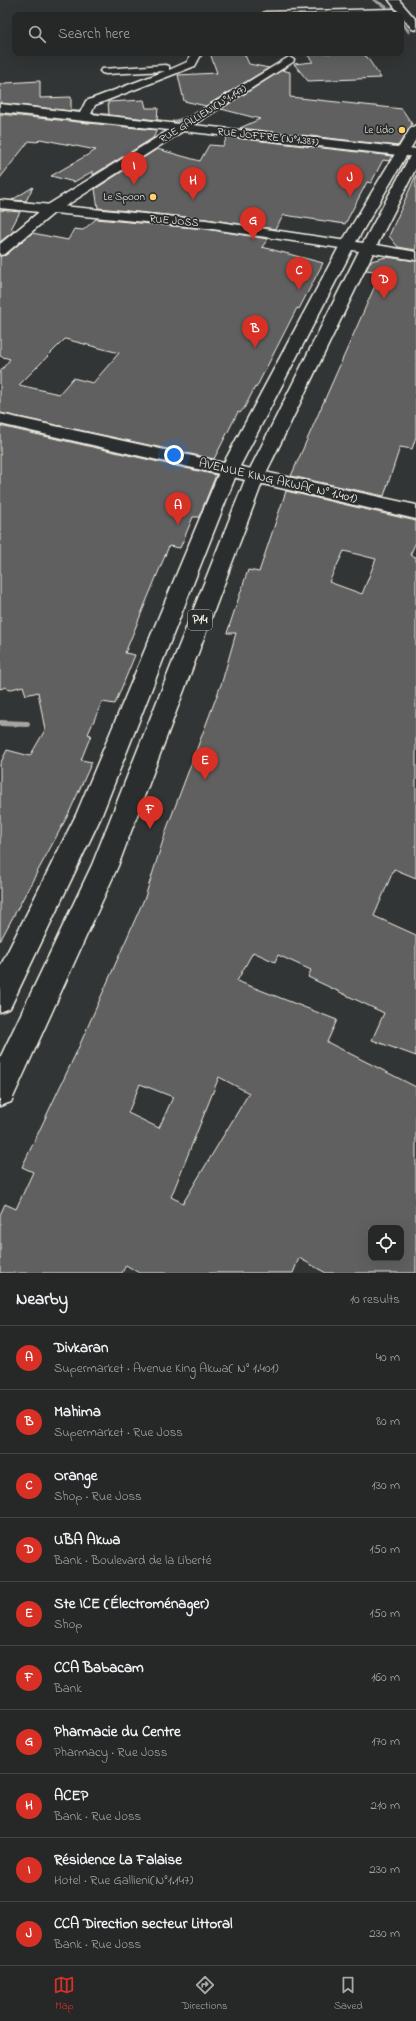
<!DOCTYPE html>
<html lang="en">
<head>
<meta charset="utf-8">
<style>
  :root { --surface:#262828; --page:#323434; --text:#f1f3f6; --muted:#a4a6a8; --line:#424445; --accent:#d93025 }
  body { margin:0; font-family:"Indie Flower",sans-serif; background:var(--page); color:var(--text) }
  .controls { position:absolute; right:12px; bottom:12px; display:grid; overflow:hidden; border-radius:8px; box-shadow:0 4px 16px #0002 }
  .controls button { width:36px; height:36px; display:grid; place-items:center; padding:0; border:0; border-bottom:1px solid var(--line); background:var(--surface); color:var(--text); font:20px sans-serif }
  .you { position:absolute; left:174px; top:455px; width:14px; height:14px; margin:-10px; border:3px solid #fff; border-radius:50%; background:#1a73e8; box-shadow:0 0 0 6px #1a73e833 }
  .badge { display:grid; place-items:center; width:26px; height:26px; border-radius:50%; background:var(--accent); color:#fff; font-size:13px; font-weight:700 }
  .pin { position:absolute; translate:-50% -33px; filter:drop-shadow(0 1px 2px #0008) }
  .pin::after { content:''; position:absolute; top:21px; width:14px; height:12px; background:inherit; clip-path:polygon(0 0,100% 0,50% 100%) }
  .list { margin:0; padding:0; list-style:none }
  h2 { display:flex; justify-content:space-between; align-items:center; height:52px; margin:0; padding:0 16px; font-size:17px }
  h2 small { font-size:13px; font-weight:400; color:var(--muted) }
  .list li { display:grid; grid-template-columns:26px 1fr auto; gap:12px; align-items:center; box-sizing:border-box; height:64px; padding:0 16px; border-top:1px solid var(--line) }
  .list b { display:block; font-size:15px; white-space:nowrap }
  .list p { margin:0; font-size:13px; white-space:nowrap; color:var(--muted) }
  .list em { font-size:13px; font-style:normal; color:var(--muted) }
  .icon { flex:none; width:22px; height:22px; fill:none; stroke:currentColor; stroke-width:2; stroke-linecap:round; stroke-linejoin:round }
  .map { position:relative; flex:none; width:416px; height:1273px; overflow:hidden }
  .search { position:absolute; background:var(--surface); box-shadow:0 4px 16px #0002; left:12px; right:12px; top:12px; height:44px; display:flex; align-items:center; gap:10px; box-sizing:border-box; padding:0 14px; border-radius:8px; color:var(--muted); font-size:15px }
  .sheet { height:692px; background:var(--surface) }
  nav { display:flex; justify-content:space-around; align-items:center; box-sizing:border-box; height:56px; border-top:1px solid var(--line); background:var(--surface); font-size:11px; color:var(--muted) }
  nav a { display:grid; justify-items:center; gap:2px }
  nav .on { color:var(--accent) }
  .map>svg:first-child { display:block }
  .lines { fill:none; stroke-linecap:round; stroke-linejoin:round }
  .stream-far1 { stroke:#a6a5a0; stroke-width:3 }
  .stream { stroke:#a6a5a0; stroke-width:6 }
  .building { fill:#5f605f; stroke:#f4f1e8; fill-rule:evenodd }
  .lane-casing { stroke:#f4f1e8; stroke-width:3 }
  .street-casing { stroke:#f4f1e8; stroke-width:3 }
  .secondary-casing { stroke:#f4f1e8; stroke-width:3 }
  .primary-casing { stroke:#f4f1e8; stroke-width:3 }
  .lane { fill:#2a2d2e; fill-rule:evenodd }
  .street { fill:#2a2d2e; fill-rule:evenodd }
  .secondary { fill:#2a2d2e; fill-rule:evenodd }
  .primary { fill:#2a2d2e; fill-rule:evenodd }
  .poi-dot { fill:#ffd166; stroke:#2a2d2e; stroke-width:1.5 }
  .labels { text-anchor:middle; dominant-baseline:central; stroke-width:3.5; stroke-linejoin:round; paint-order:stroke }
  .far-street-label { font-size:11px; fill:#f4f1e8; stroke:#2a2d2e }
  .far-poi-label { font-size:11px; fill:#f4f1e8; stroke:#2a2d2e; text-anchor:end }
  .shield { fill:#2a2d2e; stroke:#b7b6b0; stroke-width:1 }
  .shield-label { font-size:12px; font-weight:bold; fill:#f4f1e8 }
  .street-label { font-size:13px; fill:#f4f1e8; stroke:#2a2d2e }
</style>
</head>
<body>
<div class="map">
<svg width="416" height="1273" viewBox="0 0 416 1273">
  <rect width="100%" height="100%" fill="#323535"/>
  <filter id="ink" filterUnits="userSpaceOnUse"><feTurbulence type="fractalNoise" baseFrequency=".025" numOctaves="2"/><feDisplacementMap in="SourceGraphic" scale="8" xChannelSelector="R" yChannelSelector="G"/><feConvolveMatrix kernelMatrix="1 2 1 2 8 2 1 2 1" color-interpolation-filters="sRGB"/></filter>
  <g filter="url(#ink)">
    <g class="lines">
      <!-- stream-far1 -->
      <path class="stream-far1" d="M374,0L386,7
        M402,22L409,32
        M15,105L162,121
        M173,122L186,118"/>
      <!-- stream -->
      <path class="stream" d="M0,723L27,724"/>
    </g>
    <!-- building -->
    <path class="building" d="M210,53H244L249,64L269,68L206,106L184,101L178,75L217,73Z
      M306,53H361L367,57L381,78L308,81L294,64L313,62Z
      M282,70L290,72V97L402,109L412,124L398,146L240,128L260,119L221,109Z
      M40,81V98L71,97V111L0,103V84H5V83Z
      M144,100L146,108H158L157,120L109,115L108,102Z
      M0,114L156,130V132L153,138L93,175V171L74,182L51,176L96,150L40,139L37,142L29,141L0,178Z
      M227,137L392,156L389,161L383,160L371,183L367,182L345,224L284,215L275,229L206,219L98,208L95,189L157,149L200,161L209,145L223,146Z
      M416,175V250L398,247L389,236Z
      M33,187L26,201L12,200Z
      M0,210L20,212L11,229L15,230L0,242Z
      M96,219L206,229L268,239L262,247L323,263L299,309L297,308L256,388L255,387L245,407L240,413L238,412L214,459L0,413V372L10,359L0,356V256L6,255L32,233L68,240L74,229L83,230ZM65,339L119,353L93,383L73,378L59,394L19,385Z
      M386,257L416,261V437L412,449L400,447L384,496L291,476L381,272L366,270L371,261Z
      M0,426L216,475L199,517H193L180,548L169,546L125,653L135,655L115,704L102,702L88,734L91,735L81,760L92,762L68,815L0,941V764L7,750L30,756L45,730L38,692L26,695L23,686L8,690L6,687L0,689Z
      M286,491L416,521V542L410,555L416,557V878L394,869L374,916L416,935V1056L372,1040L384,1013L308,977L311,970L278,955L275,962L253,952L237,981L337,1020L327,1042L416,1087V1273H326L299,1258L293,1273H139L126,1265L122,1273H0V1215L5,1204L16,1209L33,1172L22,1167L77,1051L145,897L167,828L222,682L236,633H227L248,570L259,572ZM344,551L376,559L362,594L329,582ZM219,1077L249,1093L183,1203L171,1197ZM140,1084L173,1097L159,1128L128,1113ZM371,1228H401V1258H371Z"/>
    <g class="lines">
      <!-- lane casing -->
      <g class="lane-casing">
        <path id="lane" d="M394,9L396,12L262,14L265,12Z"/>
      </g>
      <!-- street casing -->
      <g class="street-casing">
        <path id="street" d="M192,53H202L195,66L95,105L91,114L179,124L289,57L294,60L293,62L193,125L416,149V157L183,131L56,212H46L44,209L46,206L169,130L0,112V104L80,113L86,101L165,71L106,74L102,73L100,71L102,69L165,65L169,66V70L187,62Z"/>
      </g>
      <!-- secondary casing -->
      <g class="secondary-casing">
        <path id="secondary" d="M0,200L206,220L347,241L352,242L354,245L352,248L347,249L206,228L54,213L5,254L0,255V244L39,212L0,208Z
          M0,414L416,505V519L0,424Z"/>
      </g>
      <!-- primary casing -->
      <g class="primary-casing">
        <path id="primary" d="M389,0H399L416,20V30L412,29Z
          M416,125V139L356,242L363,243L410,156L416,152V168L377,245L416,252V260L373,253L265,475L118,866L11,1102L0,1106V1058L92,865L247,475L359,251L352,250L238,470L101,817L10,1008L0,1012V967L76,815L220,470L340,245L410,129Z"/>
      </g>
      <!-- lane -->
      <use href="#lane" class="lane"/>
      <!-- street -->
      <use href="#street" class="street"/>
      <!-- secondary -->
      <use href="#secondary" class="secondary"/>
      <!-- primary -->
      <use href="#primary" class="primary"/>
    </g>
  </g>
  <!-- markers -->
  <g class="poi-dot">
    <circle cx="402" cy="130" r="4"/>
    <circle cx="153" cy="197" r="4"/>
  </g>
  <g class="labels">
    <!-- far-street labels -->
    <g class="far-street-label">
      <text transform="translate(203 114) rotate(-32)">RUE GALLIENI(N°1.147)</text>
      <text transform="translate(268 137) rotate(6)">RUE JOFFRE (N°1.387)</text>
      <text transform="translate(174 221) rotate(5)">RUE JOSS</text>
    </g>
    <!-- far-poi labels -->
    <g class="far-poi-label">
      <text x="394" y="130">Le Lido</text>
      <text x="145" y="197">Le Spoon</text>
    </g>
    <!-- shield labels -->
    <rect class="shield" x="188" y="610" width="24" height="20" rx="3"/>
    <g class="shield-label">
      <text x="200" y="620">P14</text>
    </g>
    <!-- street labels -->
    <g class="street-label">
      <text transform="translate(278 481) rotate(13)">AVENUE KING AKWA( N° 1.401)</text>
    </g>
  </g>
</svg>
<div class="controls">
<button><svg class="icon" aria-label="locate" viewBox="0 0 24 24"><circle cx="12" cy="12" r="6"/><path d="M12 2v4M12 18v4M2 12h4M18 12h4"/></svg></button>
</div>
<div class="you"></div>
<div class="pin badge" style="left:178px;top:525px">A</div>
<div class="pin badge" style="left:255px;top:348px">B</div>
<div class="pin badge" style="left:299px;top:290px">C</div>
<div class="pin badge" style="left:384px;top:299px">D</div>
<div class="pin badge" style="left:205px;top:780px">E</div>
<div class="pin badge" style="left:150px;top:829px">F</div>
<div class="pin badge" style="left:253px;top:240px">G</div>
<div class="pin badge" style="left:193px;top:200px">H</div>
<div class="pin badge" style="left:134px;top:185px">I</div>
<div class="pin badge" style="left:350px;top:197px">J</div>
<div class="search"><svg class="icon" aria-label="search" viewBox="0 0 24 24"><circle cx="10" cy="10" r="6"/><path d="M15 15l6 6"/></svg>Search here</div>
</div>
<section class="sheet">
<h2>Nearby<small>10 results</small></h2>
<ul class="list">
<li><span class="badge">A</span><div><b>Divkaran</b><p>Supermarket · Avenue King Akwa( N° 1.401)</p></div><em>40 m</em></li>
<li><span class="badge">B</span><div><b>Mahima</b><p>Supermarket · Rue Joss</p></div><em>80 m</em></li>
<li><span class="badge">C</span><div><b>Orange</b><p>Shop · Rue Joss</p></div><em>130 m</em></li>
<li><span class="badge">D</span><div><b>UBA Akwa</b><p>Bank · Boulevard de la Liberté</p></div><em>150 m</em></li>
<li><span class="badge">E</span><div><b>Ste ICE (Électroménager)</b><p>Shop</p></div><em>150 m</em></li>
<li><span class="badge">F</span><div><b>CCA Babacam</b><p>Bank</p></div><em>160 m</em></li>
<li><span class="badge">G</span><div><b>Pharmacie du Centre</b><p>Pharmacy · Rue Joss</p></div><em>170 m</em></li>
<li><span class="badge">H</span><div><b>ACEP</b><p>Bank · Rue Joss</p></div><em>210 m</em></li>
<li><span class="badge">I</span><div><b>Résidence La Falaise</b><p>Hotel · Rue Gallieni(N°1.147)</p></div><em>230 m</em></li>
<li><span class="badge">J</span><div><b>CCA Direction secteur Littoral</b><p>Bank · Rue Joss</p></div><em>230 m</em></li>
</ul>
</section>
<nav>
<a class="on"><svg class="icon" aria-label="map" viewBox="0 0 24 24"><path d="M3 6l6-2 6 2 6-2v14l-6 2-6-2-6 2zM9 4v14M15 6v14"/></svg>Map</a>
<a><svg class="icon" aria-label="directions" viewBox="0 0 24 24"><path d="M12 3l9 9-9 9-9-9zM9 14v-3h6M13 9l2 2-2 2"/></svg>Directions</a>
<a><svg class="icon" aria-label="saved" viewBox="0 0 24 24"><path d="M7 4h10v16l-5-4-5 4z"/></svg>Saved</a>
</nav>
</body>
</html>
